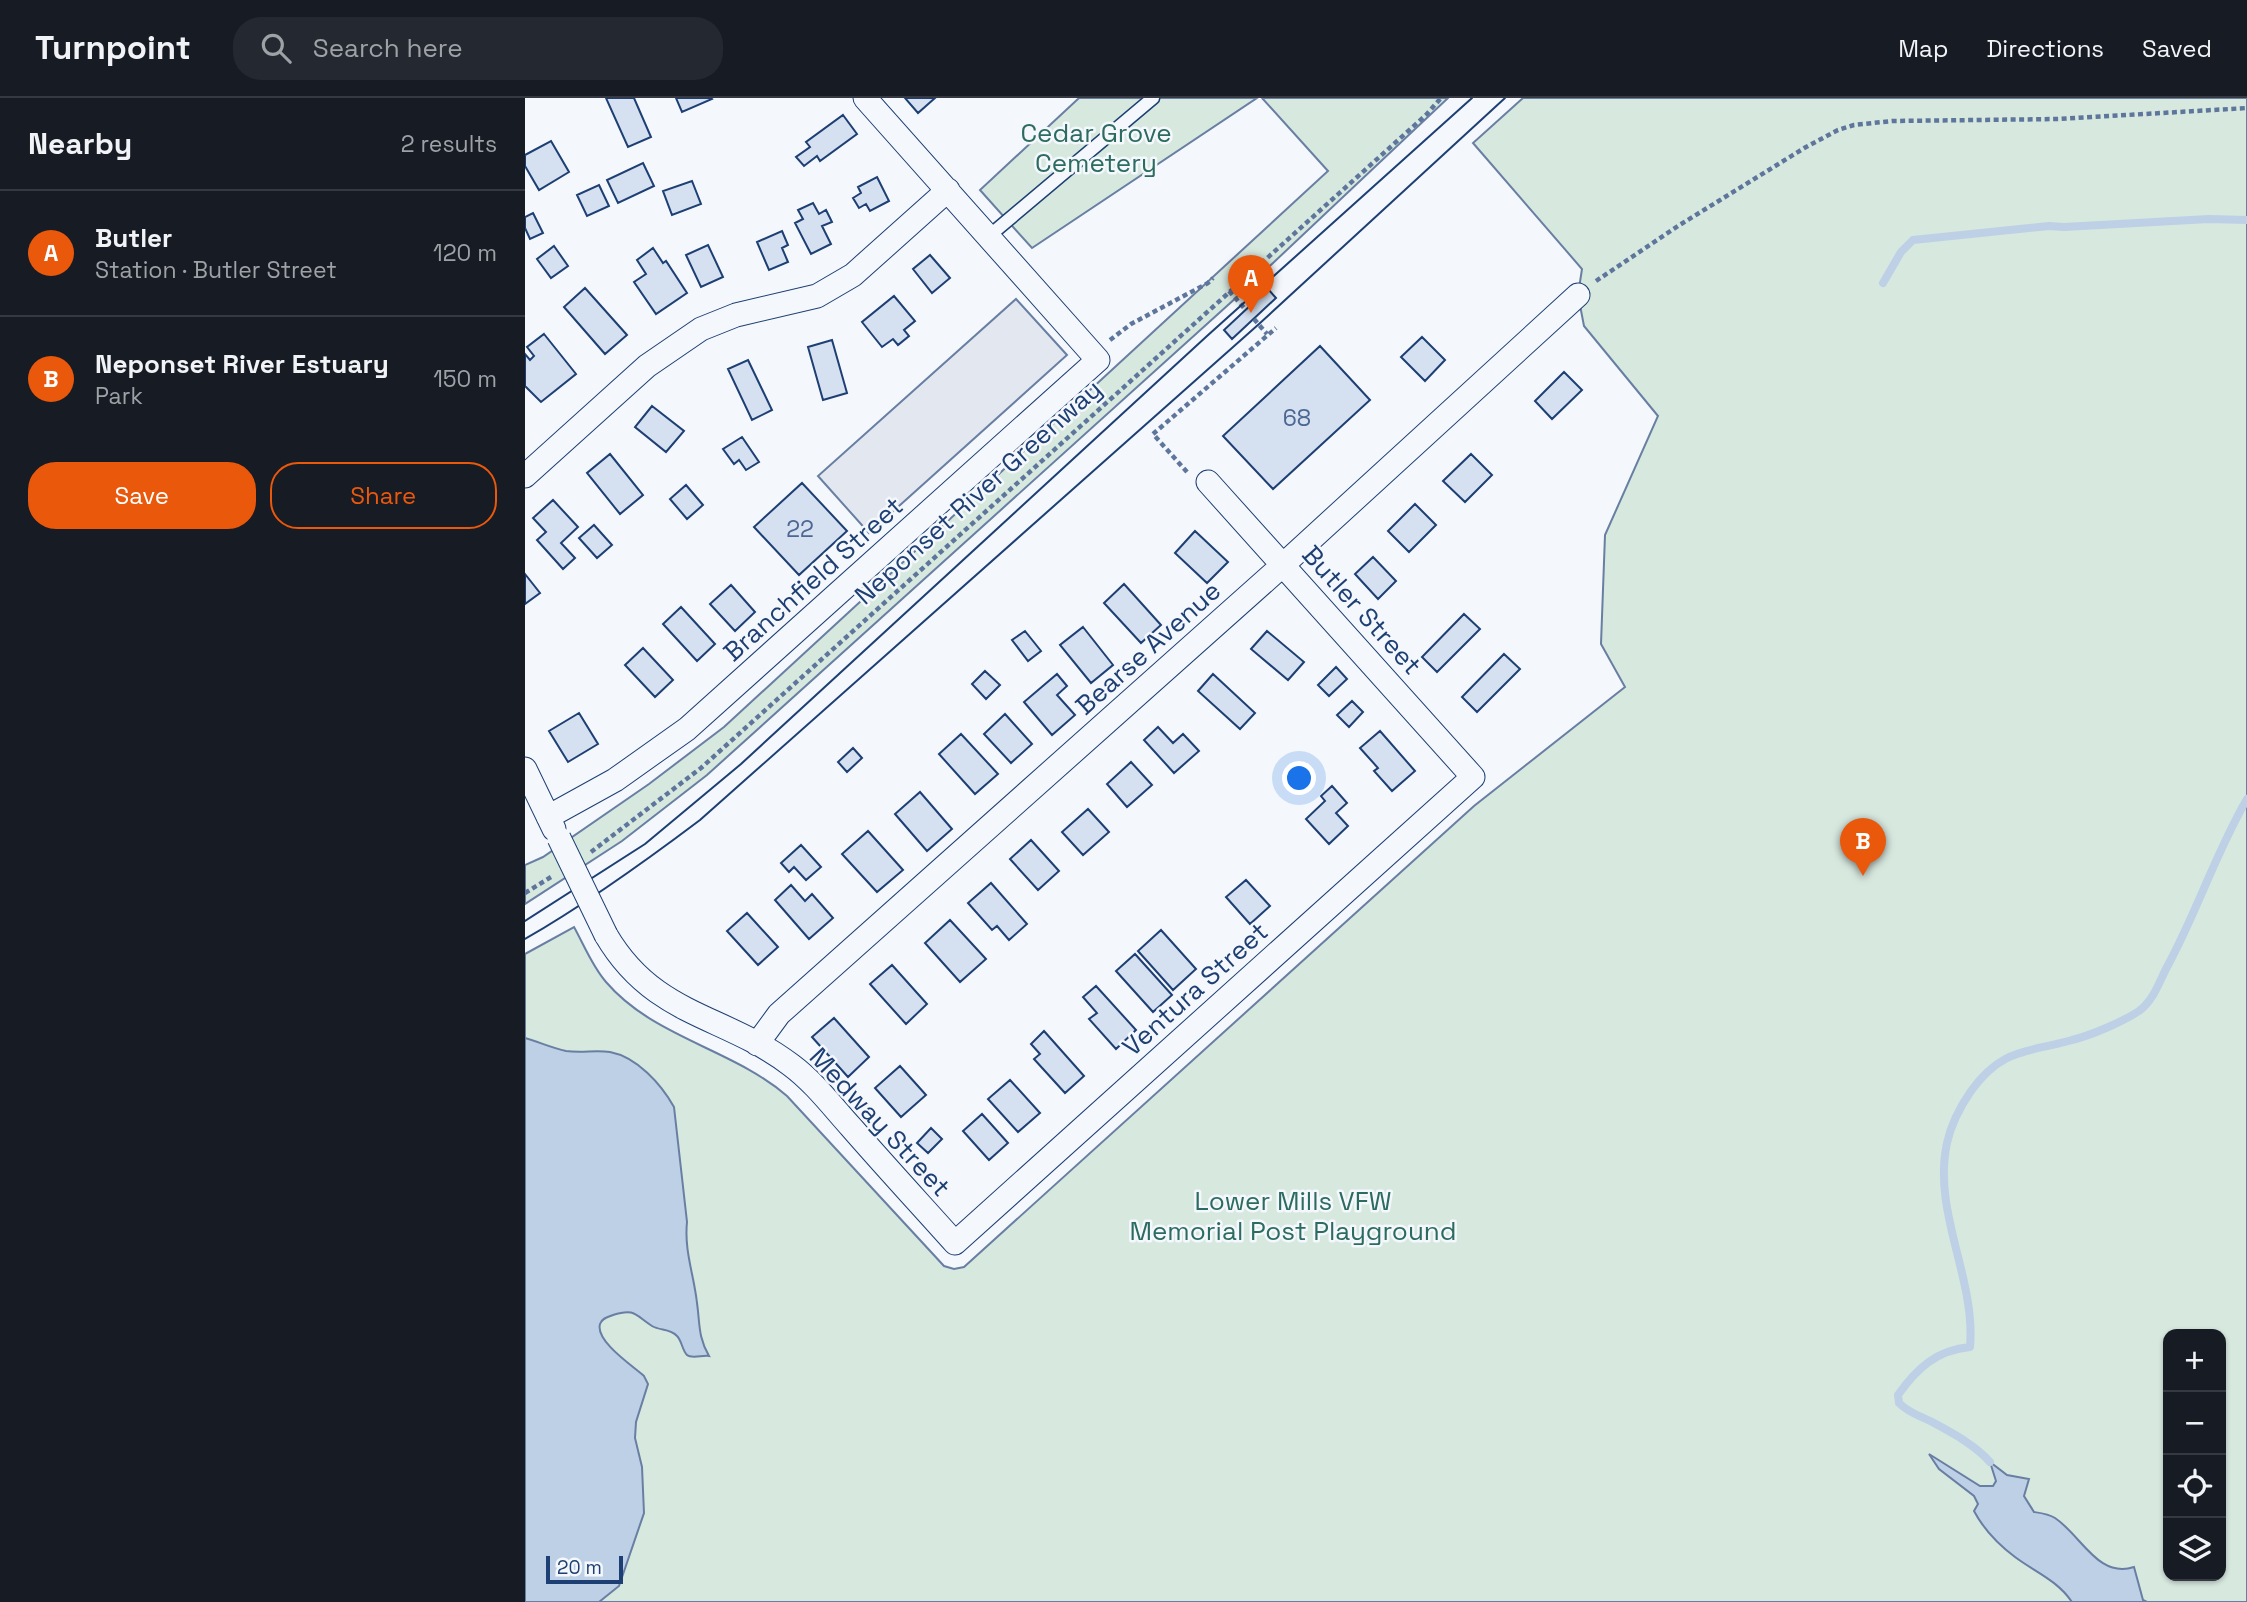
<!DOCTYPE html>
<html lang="en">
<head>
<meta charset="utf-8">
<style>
  :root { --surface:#171b24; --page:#242831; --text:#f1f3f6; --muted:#9ea1a6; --line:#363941; --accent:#ea580c }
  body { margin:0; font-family:"Space Grotesk",sans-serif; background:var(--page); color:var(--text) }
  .controls { position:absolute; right:21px; bottom:21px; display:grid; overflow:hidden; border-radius:14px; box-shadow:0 2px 5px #0004 }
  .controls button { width:63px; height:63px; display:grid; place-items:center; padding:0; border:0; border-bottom:2px solid var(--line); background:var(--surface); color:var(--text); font:35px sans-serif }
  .scale { position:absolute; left:21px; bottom:18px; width:77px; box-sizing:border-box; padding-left:7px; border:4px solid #1d3f73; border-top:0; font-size:19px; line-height:24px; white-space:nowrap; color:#1d3f73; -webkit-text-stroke:5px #f4f7fb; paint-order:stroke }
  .you { position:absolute; left:775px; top:681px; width:24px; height:24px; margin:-18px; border:5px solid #fff; border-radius:50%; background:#1a73e8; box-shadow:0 0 0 10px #1a73e833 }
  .badge { display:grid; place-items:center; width:46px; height:46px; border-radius:50%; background:var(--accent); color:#fff; font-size:23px; font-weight:700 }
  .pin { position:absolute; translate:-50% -58px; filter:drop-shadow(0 2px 4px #0008) }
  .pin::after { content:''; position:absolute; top:37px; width:24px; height:21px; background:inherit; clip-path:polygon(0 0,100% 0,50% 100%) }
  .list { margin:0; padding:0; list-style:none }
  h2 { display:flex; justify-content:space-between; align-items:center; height:91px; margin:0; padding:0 28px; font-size:30px }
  h2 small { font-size:23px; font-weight:400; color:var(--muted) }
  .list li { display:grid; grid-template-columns:46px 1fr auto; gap:21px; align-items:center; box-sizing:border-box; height:126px; padding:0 28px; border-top:2px solid var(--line) }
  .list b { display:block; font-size:26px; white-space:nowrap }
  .list p { margin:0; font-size:23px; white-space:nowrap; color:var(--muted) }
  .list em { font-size:23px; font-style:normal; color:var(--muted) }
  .actions { display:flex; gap:14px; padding:21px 28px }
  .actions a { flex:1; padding:16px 0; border:2px solid var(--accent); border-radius:28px; text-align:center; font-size:24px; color:var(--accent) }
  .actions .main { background:var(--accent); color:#fff }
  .icon { flex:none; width:38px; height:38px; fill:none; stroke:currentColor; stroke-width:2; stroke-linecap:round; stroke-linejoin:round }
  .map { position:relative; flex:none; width:1722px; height:1504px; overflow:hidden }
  header { display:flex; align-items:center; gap:42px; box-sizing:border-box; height:98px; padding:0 35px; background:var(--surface); border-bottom:2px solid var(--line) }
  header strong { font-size:33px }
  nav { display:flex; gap:38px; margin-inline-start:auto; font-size:24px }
  .search { width:490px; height:63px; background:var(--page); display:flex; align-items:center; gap:18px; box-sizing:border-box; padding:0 24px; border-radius:28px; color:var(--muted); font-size:26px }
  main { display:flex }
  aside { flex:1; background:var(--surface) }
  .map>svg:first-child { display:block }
  .green { fill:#d7e8df; stroke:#687fa3; stroke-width:2; fill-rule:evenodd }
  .parking { fill:#e3e8f0; stroke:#687fa3; stroke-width:2 }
  .water { fill:#bed0e5; stroke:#687fa3; stroke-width:2 }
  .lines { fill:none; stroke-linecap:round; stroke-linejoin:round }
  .stream { stroke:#bed0e5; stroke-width:8 }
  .building { fill:#d5e0f0; stroke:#1d3f73; stroke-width:2 }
  .lane-casing { stroke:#1d3f73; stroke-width:15 }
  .street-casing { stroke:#1d3f73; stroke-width:25 }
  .path { stroke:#5e769c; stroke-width:4.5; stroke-dasharray:5 3.5; stroke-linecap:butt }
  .lane { stroke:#f4f7fb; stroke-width:12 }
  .street { stroke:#f4f7fb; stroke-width:23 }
  .tram { stroke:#1d3f73; stroke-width:2 }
  .street-bridge-casing { stroke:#1d3f73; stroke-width:25; stroke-linecap:butt }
  .street-bridge { stroke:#f4f7fb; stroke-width:23 }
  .labels { text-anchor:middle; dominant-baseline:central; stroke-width:5; stroke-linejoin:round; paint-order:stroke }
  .number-label { font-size:23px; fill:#4b6792 }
  .park-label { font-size:26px; fill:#2c6c60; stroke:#f4f7fb }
  .street-label { font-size:26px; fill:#1d3f73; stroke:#f4f7fb }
</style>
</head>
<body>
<header>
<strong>Turnpoint</strong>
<div class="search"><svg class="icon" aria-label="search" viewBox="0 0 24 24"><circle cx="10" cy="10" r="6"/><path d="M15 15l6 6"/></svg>Search here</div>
<nav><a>Map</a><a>Directions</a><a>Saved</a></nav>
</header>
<main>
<aside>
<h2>Nearby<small>2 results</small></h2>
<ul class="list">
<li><span class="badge">A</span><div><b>Butler</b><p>Station · Butler Street</p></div><em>120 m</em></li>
<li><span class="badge">B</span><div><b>Neponset River Estuary</b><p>Park</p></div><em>150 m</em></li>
</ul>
<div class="actions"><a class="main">Save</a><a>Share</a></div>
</aside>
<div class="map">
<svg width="1722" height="1504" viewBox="0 0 1722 1504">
  <rect width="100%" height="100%" fill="#f4f7fb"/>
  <!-- green -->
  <path class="green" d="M554,0H732L507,150L455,92Z
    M737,0H923L713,198L182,677L97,743L0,806V767L18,759L124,686L199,629L803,73Z
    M998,0H1722V1504H0V856L49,829C59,847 67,868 81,884C129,940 208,951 262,998L419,1168L429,1171L439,1169L949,708L1100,589L1076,546L1080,437L1133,318L1059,228L1053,197L1057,171L948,45ZM1643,1236H1696V1478H1643Z"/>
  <!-- parking -->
  <path class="parking" d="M491,201L542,257L344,435L293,378Z"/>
  <!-- water -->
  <path class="water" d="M0,940C14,944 27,950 41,953C56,955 71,952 85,954C112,959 136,986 149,1009L162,1124C159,1153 169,1177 172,1205C175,1226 173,1239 184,1258C178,1257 166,1261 162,1257C157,1252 157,1243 152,1238C145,1230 135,1233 127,1228C110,1217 110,1210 88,1217C83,1219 77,1220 75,1226C70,1243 108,1268 119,1278L123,1286L111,1324L110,1340L117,1369L119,1415L94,1488L74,1504H0Z
    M1404,1356L1455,1388H1468L1471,1383L1465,1364L1482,1377L1504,1381L1499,1398L1509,1414C1516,1415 1524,1416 1530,1420C1556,1437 1573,1481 1609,1469L1618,1502L1622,1504H1547C1532,1482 1510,1474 1490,1459C1474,1447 1458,1430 1449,1413L1453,1406L1449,1398L1414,1371Z"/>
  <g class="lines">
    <!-- stream -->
    <path class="stream" d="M1358,185L1376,154L1388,142L1524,128L1539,129L1684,121L1722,122
      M1465,1364C1450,1347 1429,1336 1409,1325C1396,1318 1385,1316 1374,1305L1373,1297C1392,1270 1412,1252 1445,1249C1451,1180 1407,1114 1422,1045C1426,1026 1435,1009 1446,993C1477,950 1501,955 1547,942C1567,937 1597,924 1614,913C1629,902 1634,884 1642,869C1672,814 1691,754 1722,701"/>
  </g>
  <!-- building -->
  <path class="building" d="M81,0H109L126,39L103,49Z
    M151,0H186L187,1L157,14Z
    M380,0H410L393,15Z
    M318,17L332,36L295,63L292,58L279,68L271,59L285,49L281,44Z
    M26,43L44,74L14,92L0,68V57Z
    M118,65L129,88L93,105L82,82Z
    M352,79L364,103L345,113L341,106L334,110L328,100L336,95L333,89Z
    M167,83L176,106L147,117L138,93Z
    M74,87L84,108L62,118L52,97Z
    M288,105L294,116L301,112L307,124L297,128L306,146L286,156L270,125L278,121L273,112Z
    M8,115L18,135L5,141L0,130V119Z
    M257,133L263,147L257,150L263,164L244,172L232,144Z
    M183,147L198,179L176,189L161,157Z
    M29,148L43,168L26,180L12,161Z
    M128,150L138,165L141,163L162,195L131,216L109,184L121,176L112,162Z
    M405,157L425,180L407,195L388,171Z
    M60,190L102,237L80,256L39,209Z
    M743,191L751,200L707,241L699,232Z
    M369,198L390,223L379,232L384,238L373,247L368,241L357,249L337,224Z
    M19,236L51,276L16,304L0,288V256L5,262L9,258L2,249Z
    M897,239L920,262L900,283L876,259Z
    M307,242L322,295L298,302L283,249Z
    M795,248L845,302L748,391L698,338Z
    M223,262L247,312L227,322L203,271Z
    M1039,274L1057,292L1027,321L1010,303Z
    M127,308L159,333L141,354L110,329Z
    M217,339L234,364L221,372L214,362L209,366L198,351Z
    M85,356L118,397L95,416L62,375Z
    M946,356L967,377L940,404L918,383Z
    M277,385L322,433L274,477L229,429Z
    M161,387L178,407L162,421L145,401Z
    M28,402L53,429L36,445L50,460L38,471L12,442L21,434L8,420Z
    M890,406L911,427L884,454L863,433Z
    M69,427L87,447L72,460L54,440Z
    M670,433L703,464L682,485L650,455Z
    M848,459L871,483L853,501L830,476Z
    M0,476L15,495L0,506Z
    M599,486L636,527L616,545L579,505Z
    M206,487L230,514L210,533L185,506Z
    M156,509L190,546L172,563L138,526Z
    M939,516L955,531L912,574L897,559Z
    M558,529L588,567L566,585L535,547Z
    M500,533L516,553L503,563L487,542Z
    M742,533L779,564L763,582L726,551Z
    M118,550L148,582L130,599L100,567Z
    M979,556L995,571L952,614L937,599Z
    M811,569L822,581L804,598L793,587Z
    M460,573L475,587L461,601L447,586Z
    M532,576L542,588L532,597L550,617L527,637L499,604Z
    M688,576L730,615L715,631L673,593Z
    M827,603L838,614L824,629L812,617Z
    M54,615L73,646L43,664L24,633Z
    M480,616L507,646L486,665L459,636Z
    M633,629L648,645L658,636L674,653L649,675L619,642Z
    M855,633L890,673L867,693L849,673L853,670L835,650Z
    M436,636L473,676L450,696L414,656Z
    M328,650L337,660L322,674L313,664Z
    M606,664L627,687L602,709L582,686Z
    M807,688L822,705L811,715L823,728L804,746L781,721L800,703L796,698Z
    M395,694L427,731L402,753L370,716Z
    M563,711L584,734L558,757L537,734Z
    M343,733L378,772L352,794L317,756Z
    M506,742L534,773L513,792L485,761Z
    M276,747L296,769L281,782L269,769L264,774L256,765Z
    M721,782L745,808L725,826L701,799Z
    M466,785L502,826L484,842L472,828L467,832L443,805Z
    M266,787L280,803L287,796L308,820L284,841L250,802Z
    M222,815L253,849L233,867L202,833Z
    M425,822L461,861L435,884L400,845Z
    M636,832L671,871L648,892L613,853Z
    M610,856L647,897L628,914L591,873Z
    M367,867L402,906L381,926L345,886Z
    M571,888L611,932L591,951L564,921L572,915L558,899Z
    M309,920L344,959L323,979L287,939Z
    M519,933L559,978L540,995L509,961L515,956L506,946Z
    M375,968L401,997L376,1019L350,990Z
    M485,982L515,1015L493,1034L463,1001Z
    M457,1016L483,1045L464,1062L438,1033Z
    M406,1030L417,1041L403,1055L392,1045Z"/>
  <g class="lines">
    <!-- lane casing -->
    <g class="lane-casing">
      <path id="lane" d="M464,138L628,0"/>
    </g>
    <!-- street casing -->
    <g class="street-casing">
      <path id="street" d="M0,378L122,268L176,231L211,217L292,198L328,177L423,92
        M0,671L29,731
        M23,719L90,682L162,631L573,262L340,0
        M81,837C129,919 199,916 266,967C289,984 307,1008 326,1029C360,1068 395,1106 430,1145L948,679L683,384
        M232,946L254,916L759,466L1053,197"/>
    </g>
    <!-- path -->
    <path class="path" d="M1071,183L1153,128L1281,49L1313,32L1329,27L1367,23L1534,21L1722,10
      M704,193L721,212
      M729,221L742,236
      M585,242L606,226L683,185L688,180
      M662,374L628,336L751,230
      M66,754L176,670L901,17L916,0
      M0,795L26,779"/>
    <!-- lane -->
    <use href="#lane" class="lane"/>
    <!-- street -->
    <use href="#street" class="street"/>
    <!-- tram -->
    <path class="tram" d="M0,823L120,746L216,666L682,238L947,0
      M0,841C61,806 118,765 175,722L734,226L980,0"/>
    <!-- street-bridge casing -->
    <g class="street-bridge-casing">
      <path id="street-bridge" d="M34,740L81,837"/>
    </g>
    <!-- street-bridge -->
    <use href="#street-bridge" class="street-bridge"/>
  </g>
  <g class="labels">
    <!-- number labels -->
    <g class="number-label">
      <text x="772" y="320">68</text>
      <text x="275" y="431">22</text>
    </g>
    <!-- park labels -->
    <g class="park-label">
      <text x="571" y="35">Cedar Grove<tspan x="571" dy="30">Cemetery</tspan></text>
      <text x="768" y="1103">Lower Mills VFW<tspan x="768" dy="30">Memorial Post Playground</tspan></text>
    </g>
    <!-- street labels -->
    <g class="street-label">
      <text transform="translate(453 394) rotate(-42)">Neponset River Greenway</text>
      <text transform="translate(288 481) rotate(-42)">Branchfield Street</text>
      <text transform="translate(837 512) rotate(48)">Butler Street</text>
      <text transform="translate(623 550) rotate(-42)">Bearse Avenue</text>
      <text transform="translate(670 891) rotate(-42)">Ventura Street</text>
      <text transform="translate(355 1024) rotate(47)">Medway Street</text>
    </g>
  </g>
</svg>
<div class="controls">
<button>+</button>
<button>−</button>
<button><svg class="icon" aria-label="locate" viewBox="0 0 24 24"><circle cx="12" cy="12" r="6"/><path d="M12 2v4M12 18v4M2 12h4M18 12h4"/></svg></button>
<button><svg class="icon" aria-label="layers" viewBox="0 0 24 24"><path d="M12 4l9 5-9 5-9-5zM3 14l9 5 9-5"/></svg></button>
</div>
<div class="scale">20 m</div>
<div class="you"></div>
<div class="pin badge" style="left:726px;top:215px">A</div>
<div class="pin badge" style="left:1338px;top:778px">B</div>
</div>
</main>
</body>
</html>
